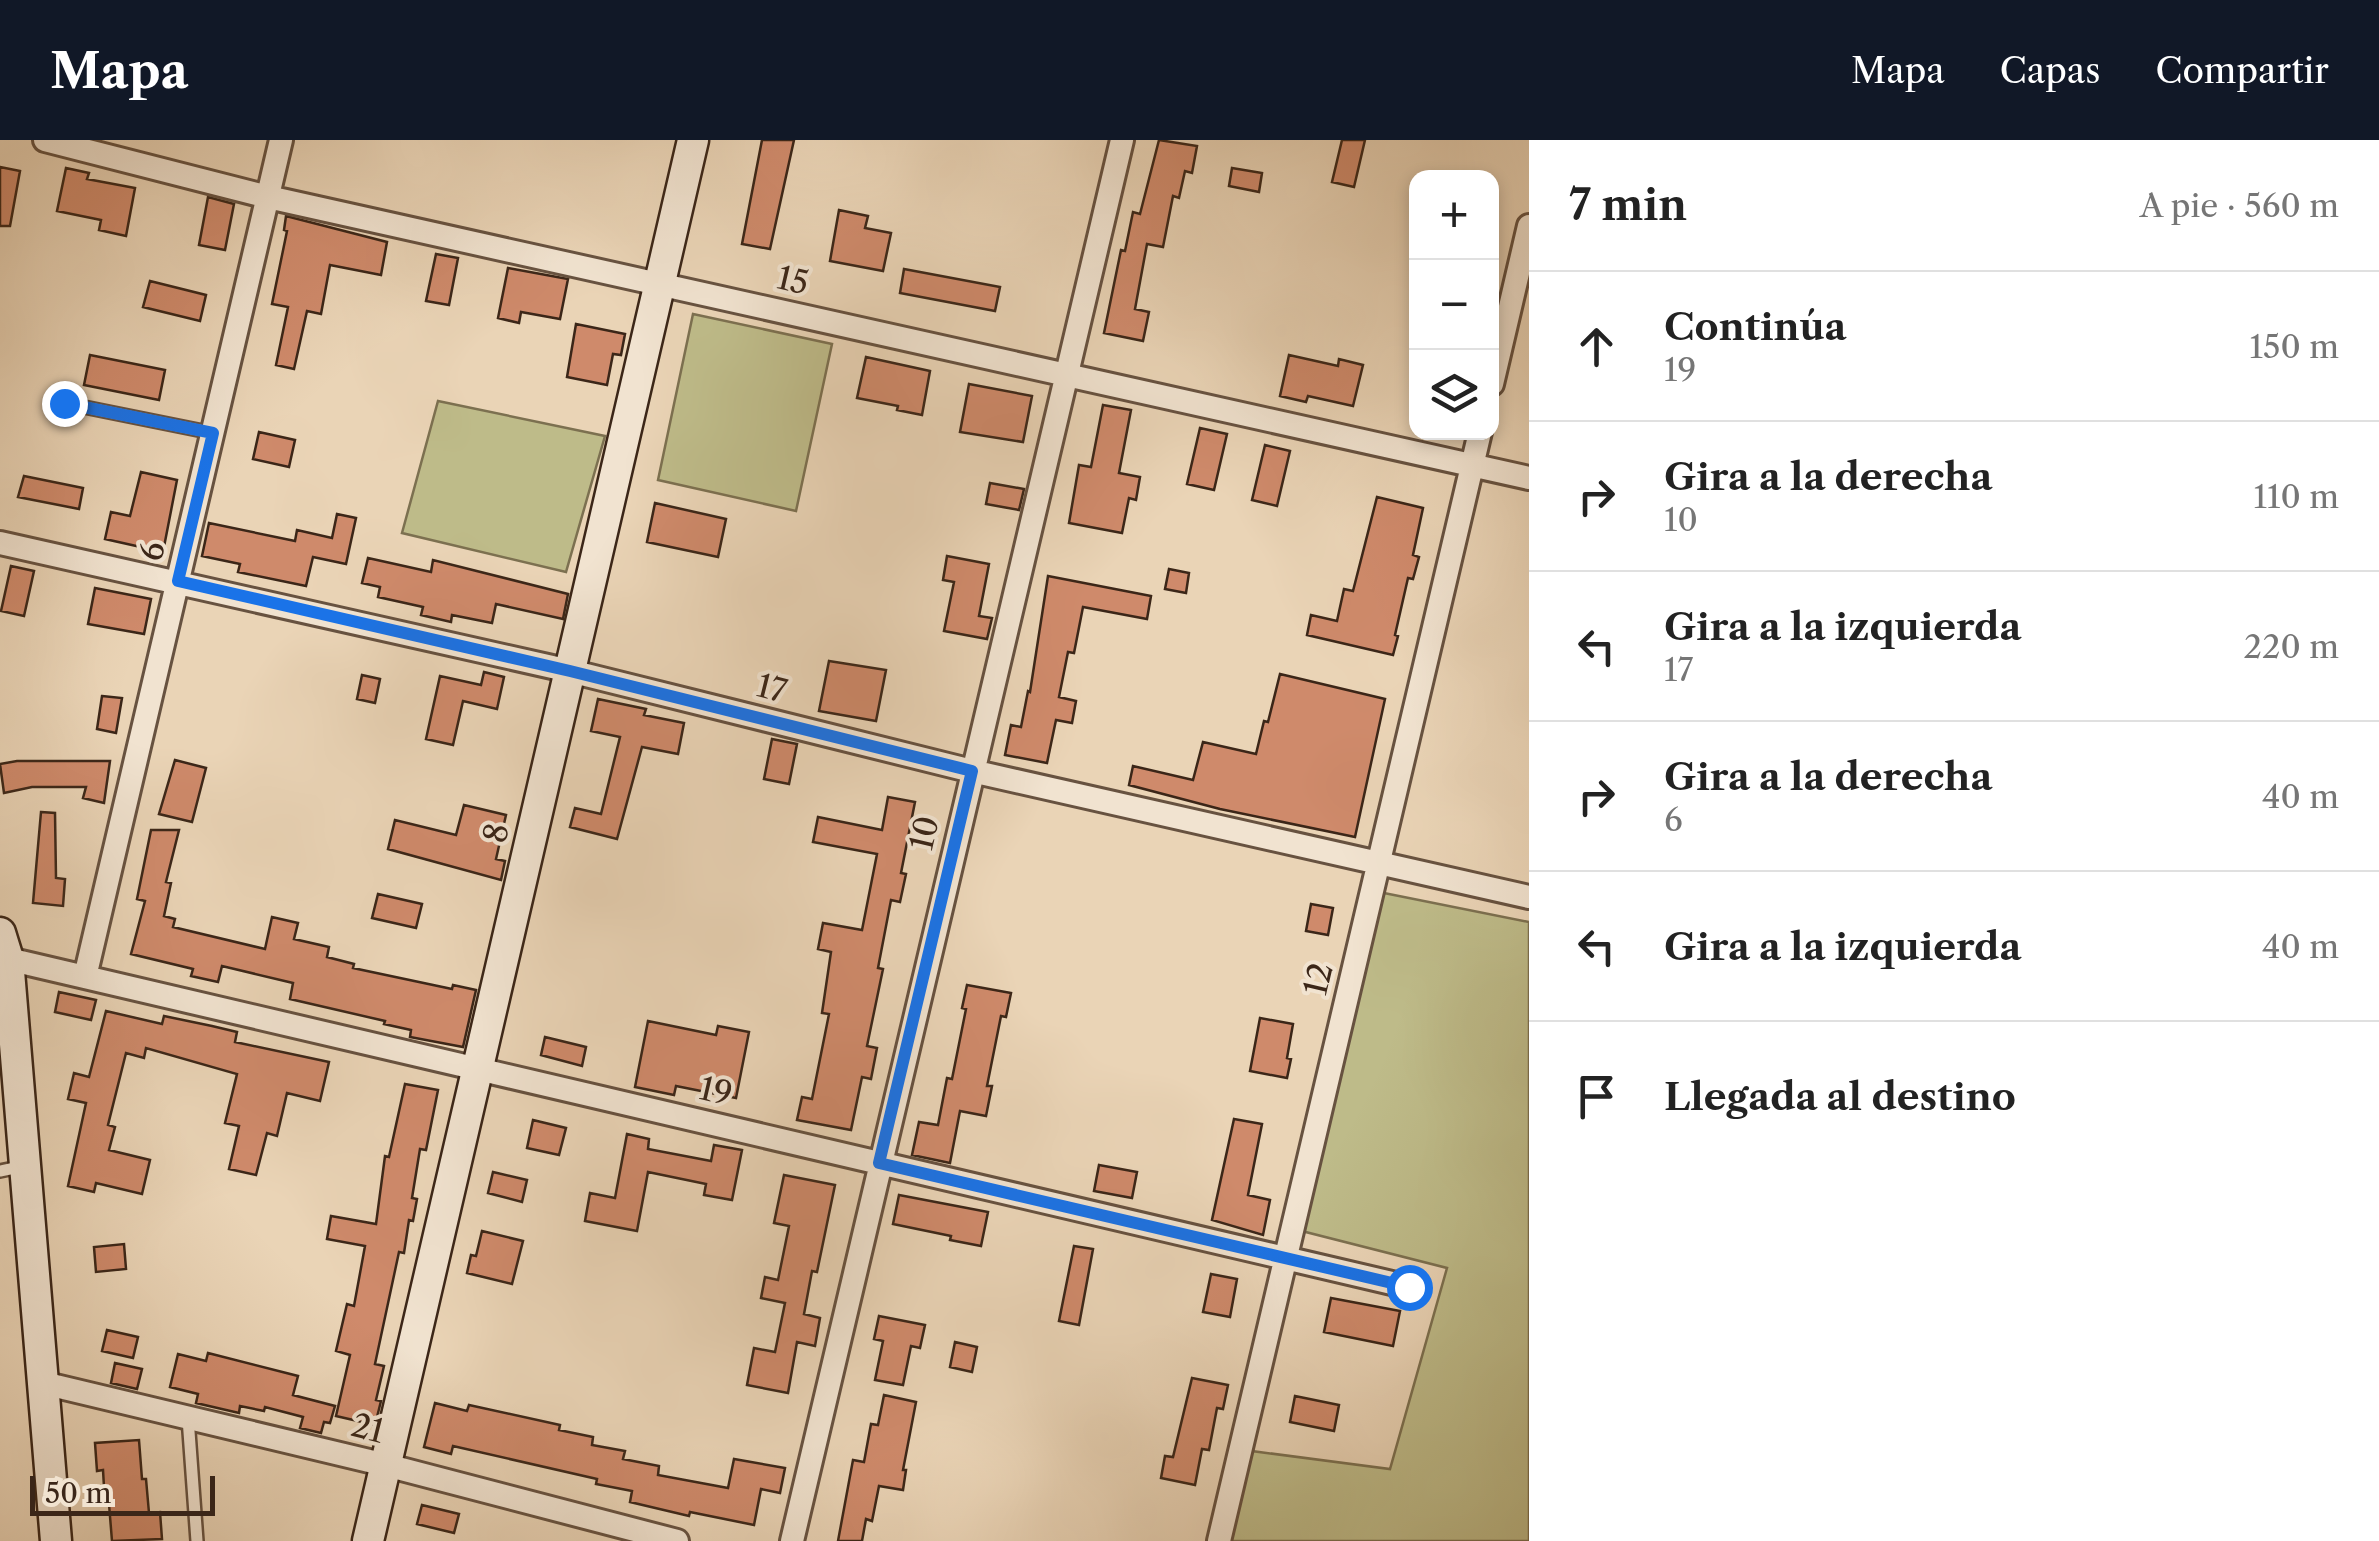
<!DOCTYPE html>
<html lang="es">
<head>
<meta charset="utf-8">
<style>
  :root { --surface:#fff; --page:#f2f2f2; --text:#222; --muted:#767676; --line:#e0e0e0; --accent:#111827 }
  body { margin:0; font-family:"Libre Caslon Text",serif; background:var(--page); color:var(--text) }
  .controls { position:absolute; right:30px; top:30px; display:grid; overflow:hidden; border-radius:20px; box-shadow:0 5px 15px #0003 }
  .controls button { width:90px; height:90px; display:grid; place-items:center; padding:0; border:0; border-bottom:2px solid var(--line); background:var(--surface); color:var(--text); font:50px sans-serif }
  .scale { position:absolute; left:30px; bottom:25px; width:185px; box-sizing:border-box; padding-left:10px; border:5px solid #3b2618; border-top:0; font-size:28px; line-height:35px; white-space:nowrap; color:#3b2618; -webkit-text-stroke:8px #f1e3d0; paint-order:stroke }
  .stop { position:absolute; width:30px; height:30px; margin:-22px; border:8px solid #1a73e8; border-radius:50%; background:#fff }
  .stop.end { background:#1a73e8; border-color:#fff; box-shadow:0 2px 10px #0008 }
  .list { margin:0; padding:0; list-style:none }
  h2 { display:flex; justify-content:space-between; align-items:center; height:130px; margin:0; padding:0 40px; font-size:42px }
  h2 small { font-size:32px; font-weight:400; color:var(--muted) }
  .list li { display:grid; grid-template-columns:65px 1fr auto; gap:30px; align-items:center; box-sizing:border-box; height:150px; padding:0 40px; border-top:2px solid var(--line) }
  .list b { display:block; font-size:38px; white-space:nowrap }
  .list p { margin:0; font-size:32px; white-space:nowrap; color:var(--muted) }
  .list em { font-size:32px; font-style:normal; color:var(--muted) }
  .icon { flex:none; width:55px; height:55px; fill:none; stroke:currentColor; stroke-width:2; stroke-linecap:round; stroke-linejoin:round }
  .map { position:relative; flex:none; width:1529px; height:1401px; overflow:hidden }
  header { display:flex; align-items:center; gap:60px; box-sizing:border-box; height:140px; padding:0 50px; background:var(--accent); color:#fff }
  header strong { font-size:48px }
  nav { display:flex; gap:55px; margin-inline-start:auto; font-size:35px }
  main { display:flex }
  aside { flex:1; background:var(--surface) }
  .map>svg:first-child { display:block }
  .green { fill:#bebb89; stroke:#7c7050; stroke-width:2.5 }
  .building { fill:#cf8a6b; stroke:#3b2618; stroke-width:2.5 }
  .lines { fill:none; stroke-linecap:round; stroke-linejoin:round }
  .lane-casing { stroke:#675240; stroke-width:16 }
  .street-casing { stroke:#675240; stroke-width:28 }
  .secondary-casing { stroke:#3b2618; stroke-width:35 }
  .lane { stroke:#f1e3d0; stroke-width:11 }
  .street { stroke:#f1e3d0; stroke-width:22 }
  .secondary { stroke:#f1e3d0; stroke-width:30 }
  .route { stroke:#1a73e8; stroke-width:12 }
  .labels { text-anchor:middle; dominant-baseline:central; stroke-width:8; stroke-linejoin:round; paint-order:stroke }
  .street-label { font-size:32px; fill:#3b2618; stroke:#f1e3d0 }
</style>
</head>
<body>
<header>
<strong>Mapa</strong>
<nav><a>Mapa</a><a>Capas</a><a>Compartir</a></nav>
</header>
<main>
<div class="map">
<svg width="1529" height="1401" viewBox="0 0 1529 1401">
  <rect width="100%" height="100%" fill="#ead4b6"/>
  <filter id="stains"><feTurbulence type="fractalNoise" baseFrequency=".002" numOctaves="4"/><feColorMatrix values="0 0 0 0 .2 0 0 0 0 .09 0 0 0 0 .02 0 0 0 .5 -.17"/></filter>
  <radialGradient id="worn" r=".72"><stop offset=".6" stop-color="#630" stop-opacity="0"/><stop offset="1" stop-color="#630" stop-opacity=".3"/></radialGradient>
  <!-- green -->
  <path class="green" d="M693,174L832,204L796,371L658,340Z
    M438,261L605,296L566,432L402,393Z
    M1369,750L1529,782V1401H1223L1244,1310L1390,1329L1447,1128L1290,1088Z"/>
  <!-- building -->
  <path class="building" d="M762,0H794L770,109L742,104Z
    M1159,0L1197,6L1192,33L1185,31L1179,58L1173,56L1163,107L1147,104L1135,169L1149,172L1143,201L1104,193L1121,110L1125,111L1133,72L1140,74Z
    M1342,0H1365L1354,47L1332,42Z
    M0,27L20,31L10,86H0Z
    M66,28L89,33L87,39L135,48L126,96L99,90L101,80L57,71Z
    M1232,28L1262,33L1259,52L1229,46Z
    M208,57L234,64L225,110L199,105Z
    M839,70L868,76L865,88L891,93L883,131L830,121Z
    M286,76L387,102L381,135L330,125L321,174L307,171L294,229L276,225L288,167L272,164L287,91L284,90Z
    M436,114L458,118L449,165L426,161Z
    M508,128L568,139L560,179L521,172L519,183L498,178Z
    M904,129L1000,147L995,171L900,153Z
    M150,141L206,155L200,181L143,167Z
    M576,184L625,194L621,215L613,214L607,245L567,237Z
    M90,215L165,230L159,260L84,245Z
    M1289,215L1338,226L1339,219L1363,225L1353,266L1308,256L1306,262L1280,256Z
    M866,217L930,231L922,275L897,270L898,266L857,258Z
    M969,244L1032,256L1023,302L960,292Z
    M1103,265L1131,270L1119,333L1140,337L1136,360L1129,358L1122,393L1069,383L1079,325L1091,327Z
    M1200,288L1227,294L1214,350L1187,344Z
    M259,292L295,300L289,327L253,319Z
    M1265,305L1290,311L1277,366L1252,360Z
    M141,332L177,340L163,412L105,399L111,372L130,376Z
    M24,336L83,348L79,369L18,357Z
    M990,343L1024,349L1019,370L986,364Z
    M1377,357L1423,368L1413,415L1419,417L1413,439L1408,438L1395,495L1398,496L1393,515L1307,495L1311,475L1337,481L1344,449L1353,451Z
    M655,363L726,379L718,417L647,402Z
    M337,374L356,378L346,424L313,417L306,446L238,432L240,424L202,416L209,383L295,401L297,390L332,398Z
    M947,416L989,424L979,476L992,478L987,499L944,491L954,442L943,440Z
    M368,418L431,432L433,420L568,454L563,479L496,464L492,483L452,475L451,482L421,475L423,467L378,457L380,447L362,443Z
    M11,426L34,431L24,476L1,471Z
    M1169,429L1189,433L1186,453L1165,449Z
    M1048,436L1151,456L1147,479L1083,467L1074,513L1068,512L1059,557L1076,561L1072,583L1056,580L1047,623L1005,615L1011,585L1021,587L1028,551L1030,552Z
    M95,448L151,459L144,494L88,484Z
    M829,521L886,530L876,581L819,571Z
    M484,532L504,537L497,569L463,561L453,605L426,599L440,536L481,545Z
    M1280,534L1385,559L1355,697L1220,669L1129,645L1133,626L1193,640L1203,602L1256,614L1264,581L1268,582Z
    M362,535L380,539L375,563L357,559Z
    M102,556L122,558L116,593L97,589Z
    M598,559L646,569L644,575L684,583L678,614L642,607L617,699L570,687L575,668L601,674L620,597L591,591Z
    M772,599L797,604L789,644L764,639Z
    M175,620L206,628L192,682L159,674Z
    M17,621H110L104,663L83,658L86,647H32L4,653L0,624Z
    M888,657L915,662L901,733L906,734L900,762L891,760L878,828L883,829L867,906L877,908L871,939L862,937L851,990L797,980L802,957L812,959L829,874L822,873L831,812L818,809L823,783L862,790L877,714L813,702L818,677L882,690Z
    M464,665L506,675L496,719L505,721L501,740L388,709L395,680L456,695Z
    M41,672L55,673L56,738L65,739L63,766L33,763Z
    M151,690H179L166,742L171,743L164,776L175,779L173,787L265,809L272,777L298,783L294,799L329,807L327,817L354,824L353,828L452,849L453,845L476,850L463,907L410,897L411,890L384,884L385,881L290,859L293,843L222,826L218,842L191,836L193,829L131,814L145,761L137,759Z
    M378,754L422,764L416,788L372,778Z
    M1311,764L1333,768L1328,795L1306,791Z
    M967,845L1011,853L1006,877L1001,876L987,946H992L986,976L960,971L950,1023L912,1015L919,982L938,985L947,938L952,939L966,869L962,868Z
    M59,852L96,860L91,880L55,872Z
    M106,871L162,884L164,876L212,886L237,892L235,902L329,922L320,961L287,953L277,996L267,993L256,1035L229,1029L239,986L225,983L237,934L146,908L144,918L126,913L108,985L115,987L109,1010L150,1020L142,1054L96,1043L94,1052L68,1046L86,963L68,959L74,933L89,937Z
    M1260,878L1293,884L1287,918L1291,919L1287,938L1250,931Z
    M648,881L716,895L718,886L749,892L736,958L676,946L674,955L635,947Z
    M545,897L586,907L582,926L541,915Z
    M405,944L438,950L426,1010L420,1009L412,1058L417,1059L413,1081L409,1080L404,1113L399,1112L375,1224L384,1226L376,1260L381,1261L375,1285L336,1276L350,1215L336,1211L347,1164L354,1166L365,1106L327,1099L331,1076L376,1084L385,1016L389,1017Z
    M1234,979L1262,984L1248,1055L1270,1060L1263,1095L1212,1080Z
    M533,980L566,988L559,1015L527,1008Z
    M627,994L649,999L648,1009L711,1021L714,1005L742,1010L732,1060L704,1055L706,1044L648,1032L637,1091L585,1081L590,1053L615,1058Z
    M1099,1025L1137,1032L1132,1058L1094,1051Z
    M493,1032L527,1040L522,1062L488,1053Z
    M784,1035L835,1045L817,1132L812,1131L804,1174L820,1178L815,1206L797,1202L788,1253L747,1245L754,1208L775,1212L785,1163L761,1158L765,1137L778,1140L789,1086L774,1083Z
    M899,1055L988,1072L981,1106L950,1100L951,1096L893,1084Z
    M482,1091L523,1101L512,1144L467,1133L471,1115L476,1116Z
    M124,1104L126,1129L96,1132L94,1107Z
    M1074,1106L1093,1109L1079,1185L1059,1181Z
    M1211,1134L1237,1139L1230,1177L1203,1172Z
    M1331,1158L1400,1171L1393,1206L1324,1192Z
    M879,1176L925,1185L920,1208L911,1206L903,1245L875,1240L883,1201L874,1199Z
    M107,1190L138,1197L133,1218L102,1211Z
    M955,1202L977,1207L972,1232L950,1227Z
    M208,1213L298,1236L293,1255L335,1266L330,1283L324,1282L321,1293L300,1288L303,1277L265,1267L264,1271L240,1266L239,1273L196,1263L198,1254L170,1247L178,1214L206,1221Z
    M115,1223L142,1229L137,1249L111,1243Z
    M1192,1238L1228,1245L1223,1269L1217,1268L1209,1310L1202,1309L1195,1345L1161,1338L1165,1316L1173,1317Z
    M884,1255L916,1262L903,1330H906L903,1350L879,1346L872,1381L866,1379L862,1401H838L853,1320L864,1322L871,1284L878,1285Z
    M1295,1256L1339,1265L1334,1291L1290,1282Z
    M435,1263L467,1271L469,1265L560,1285L559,1290L593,1297L592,1305L625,1311L623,1319L659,1326L658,1335L728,1348L734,1319L785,1328L780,1353L761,1349L754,1385L690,1372L689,1376L630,1362L632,1351L596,1344L597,1339L453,1306L451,1314L424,1307Z
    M139,1300L142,1339H146L149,1373L160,1372L162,1399L112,1401L109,1364H105L103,1330L97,1331L95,1303Z
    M422,1365L459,1374L454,1393L417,1384Z"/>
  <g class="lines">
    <!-- lane casing -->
    <g class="lane-casing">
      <path id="lane" d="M64,263L213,293
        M0,1031L24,1026
        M188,1278L197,1401"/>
    </g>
    <!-- street casing -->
    <g class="street-casing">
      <path id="street" d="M45,0L268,57L1529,338
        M1492,244L1529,86
        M0,403L570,531L972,631L1529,757
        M8,819L1409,1147
        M85,837L281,0
        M43,1243L386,1325L677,1401
        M792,1401L1122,0
        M1219,1401L1480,292"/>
    </g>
    <!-- secondary casing -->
    <g class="secondary-casing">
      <path id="secondary" d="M0,793L8,819L56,1401
        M368,1401L693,0"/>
    </g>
    <!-- lane -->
    <use href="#lane" class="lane"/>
    <!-- street -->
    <use href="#street" class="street"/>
    <!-- secondary -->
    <use href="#secondary" class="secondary"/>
  </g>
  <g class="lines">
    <!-- route -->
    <path class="route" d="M64,263L213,293L178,441L570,531L972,631L879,1023L1409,1147"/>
  </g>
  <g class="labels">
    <!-- street labels -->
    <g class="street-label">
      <text transform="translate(793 140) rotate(13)">15</text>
      <text transform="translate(152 411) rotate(-77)">6</text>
      <text transform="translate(772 548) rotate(14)">17</text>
      <text transform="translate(496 693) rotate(-77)">8</text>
      <text transform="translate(924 693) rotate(-77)">10</text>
      <text transform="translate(1318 839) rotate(-77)">12</text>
      <text transform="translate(716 951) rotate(13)">19</text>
      <text transform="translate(368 1288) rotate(14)">21</text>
    </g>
  </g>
  <rect width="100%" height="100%" filter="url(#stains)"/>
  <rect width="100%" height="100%" fill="url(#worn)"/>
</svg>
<div class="controls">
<button>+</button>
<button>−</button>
<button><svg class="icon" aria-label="layers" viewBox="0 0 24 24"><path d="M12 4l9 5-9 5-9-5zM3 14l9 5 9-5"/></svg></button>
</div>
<div class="scale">50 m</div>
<div class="stop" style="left:1409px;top:1147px"></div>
<div class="stop end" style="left:64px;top:263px"></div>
</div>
<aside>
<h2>7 min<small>A pie · 560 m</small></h2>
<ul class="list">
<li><svg class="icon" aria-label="ahead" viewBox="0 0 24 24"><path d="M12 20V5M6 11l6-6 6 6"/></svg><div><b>Continúa</b><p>19</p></div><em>150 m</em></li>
<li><svg class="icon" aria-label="right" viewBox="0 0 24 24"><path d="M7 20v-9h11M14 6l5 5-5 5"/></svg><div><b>Gira a la derecha</b><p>10</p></div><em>110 m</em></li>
<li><svg class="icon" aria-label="left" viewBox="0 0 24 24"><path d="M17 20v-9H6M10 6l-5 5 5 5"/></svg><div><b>Gira a la izquierda</b><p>17</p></div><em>220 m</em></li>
<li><svg class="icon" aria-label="right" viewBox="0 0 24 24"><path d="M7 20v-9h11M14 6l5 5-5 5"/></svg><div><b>Gira a la derecha</b><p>6</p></div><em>40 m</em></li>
<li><svg class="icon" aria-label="left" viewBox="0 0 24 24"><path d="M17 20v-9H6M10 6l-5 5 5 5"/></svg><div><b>Gira a la izquierda</b></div><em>40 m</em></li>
<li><svg class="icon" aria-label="arrive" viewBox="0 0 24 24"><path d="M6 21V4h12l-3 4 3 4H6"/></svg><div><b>Llegada al destino</b></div></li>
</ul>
</aside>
</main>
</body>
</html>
